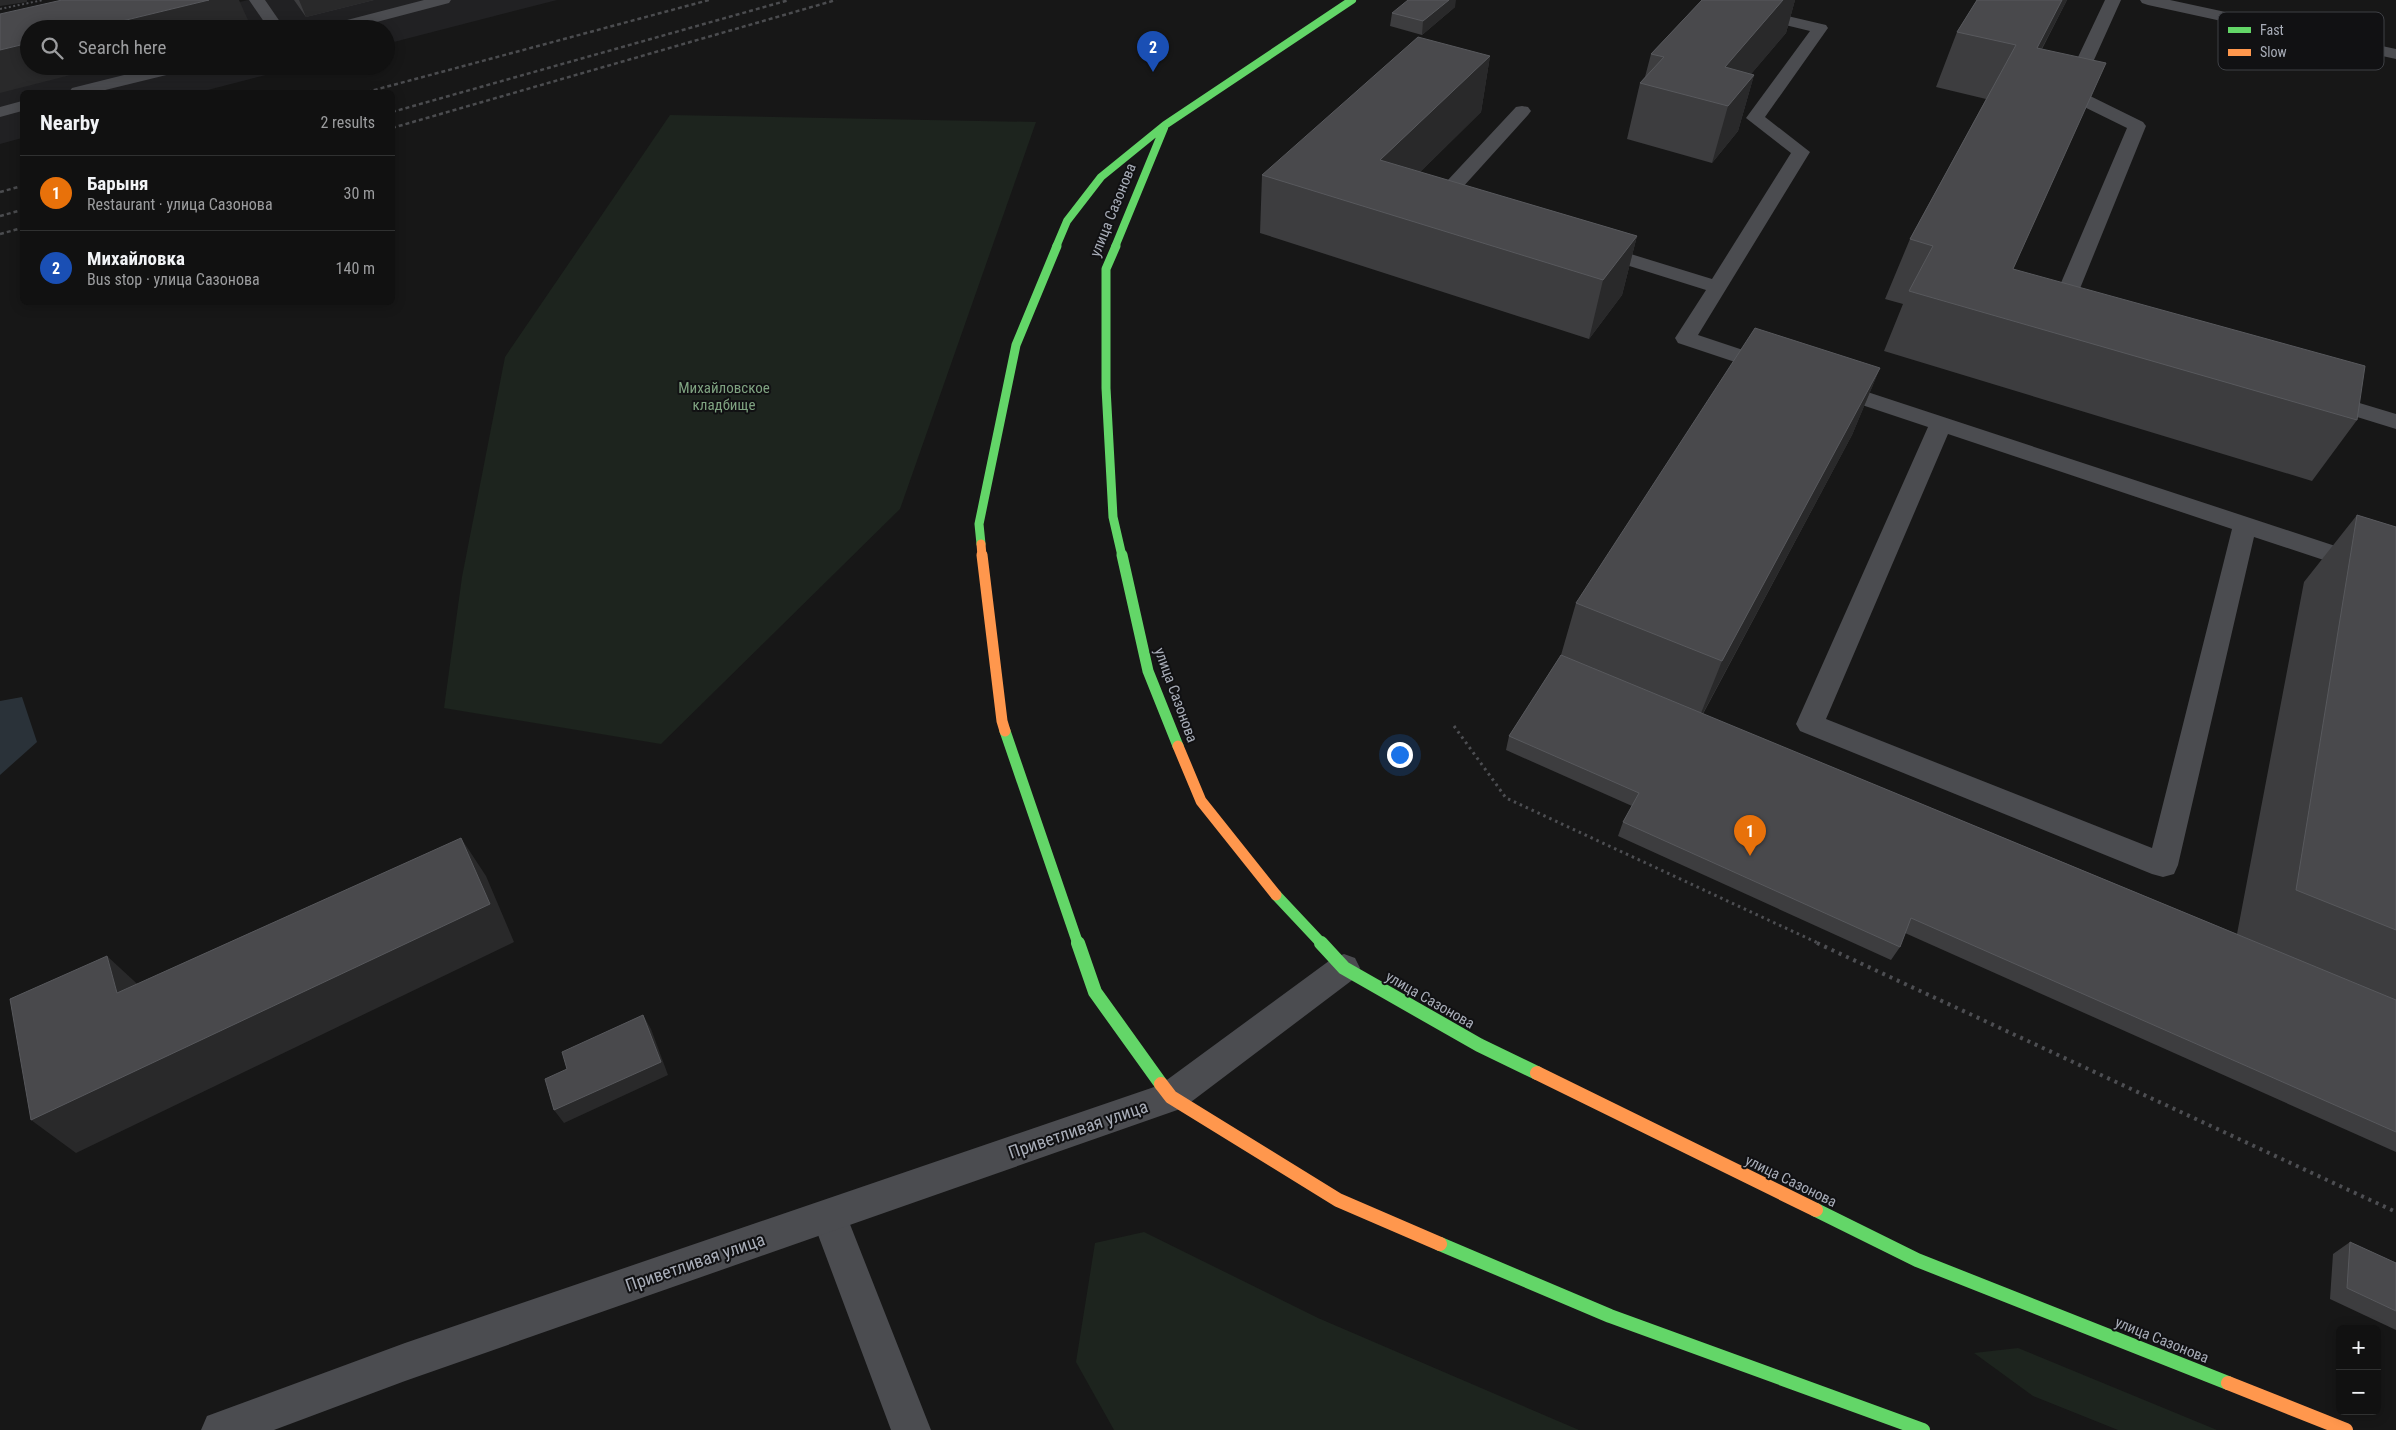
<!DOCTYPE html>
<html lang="en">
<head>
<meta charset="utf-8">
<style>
  :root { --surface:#111; --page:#1a1a1a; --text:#f1f3f6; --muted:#9c9d9f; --line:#303131; --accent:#2563eb }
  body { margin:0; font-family:"Roboto Condensed",sans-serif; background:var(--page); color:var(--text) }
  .controls { position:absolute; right:15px; bottom:15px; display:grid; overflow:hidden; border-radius:8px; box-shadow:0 2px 12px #0003 }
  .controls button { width:45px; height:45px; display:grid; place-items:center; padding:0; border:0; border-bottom:1px solid var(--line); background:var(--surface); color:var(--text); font:25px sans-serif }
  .you { position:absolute; left:1399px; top:754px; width:18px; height:18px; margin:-12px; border:4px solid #fff; border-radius:50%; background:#1a73e8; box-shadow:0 0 0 8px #1a73e833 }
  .badge { display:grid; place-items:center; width:32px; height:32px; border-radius:50%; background:var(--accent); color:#fff; font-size:16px; font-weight:700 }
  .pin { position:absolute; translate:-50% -41px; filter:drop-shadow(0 1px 2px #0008) }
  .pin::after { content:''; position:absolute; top:26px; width:18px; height:15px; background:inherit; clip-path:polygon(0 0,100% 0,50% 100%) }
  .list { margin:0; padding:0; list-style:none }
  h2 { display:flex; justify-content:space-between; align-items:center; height:65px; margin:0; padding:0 20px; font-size:21px }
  h2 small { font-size:16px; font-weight:400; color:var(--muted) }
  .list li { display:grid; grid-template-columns:32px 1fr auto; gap:15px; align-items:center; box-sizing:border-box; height:75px; padding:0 20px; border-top:1px solid var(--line) }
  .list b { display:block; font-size:19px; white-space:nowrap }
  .list p { margin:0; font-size:16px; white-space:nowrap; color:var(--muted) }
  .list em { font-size:16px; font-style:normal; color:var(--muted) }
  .icon { flex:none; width:28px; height:28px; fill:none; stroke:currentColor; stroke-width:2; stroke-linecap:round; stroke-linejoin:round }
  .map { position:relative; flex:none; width:2396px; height:1430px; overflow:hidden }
  .search { position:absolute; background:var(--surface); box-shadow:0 2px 12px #0003; left:20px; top:20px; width:375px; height:55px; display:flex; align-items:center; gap:12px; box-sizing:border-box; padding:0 18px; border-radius:28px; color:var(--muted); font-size:19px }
  .panel { position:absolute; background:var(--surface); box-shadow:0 2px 12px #0003; left:20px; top:90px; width:375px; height:215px; border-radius:8px }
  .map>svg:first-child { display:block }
  .built { fill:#212123 }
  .green { fill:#1d241e }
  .water { fill:#2a3239 }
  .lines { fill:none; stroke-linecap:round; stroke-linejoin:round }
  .path-far2 { stroke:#4d4e52; stroke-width:2; stroke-dasharray:2 2.5; stroke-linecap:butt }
  .path-far1 { stroke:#4d4e52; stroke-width:3; stroke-dasharray:2.5 4; stroke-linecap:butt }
  .path { stroke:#4d4e52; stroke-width:4; stroke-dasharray:3 5; stroke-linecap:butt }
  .lane { fill:#4b4c50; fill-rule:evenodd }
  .street { fill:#4b4c50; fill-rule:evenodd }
  .fast-far3 { stroke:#63d668; stroke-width:8 }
  .fast-far2 { stroke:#63d668; stroke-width:9 }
  .fast-far1 { stroke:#63d668; stroke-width:11 }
  .fast { stroke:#63d668; stroke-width:14 }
  .slow-far2 { stroke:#ff974d; stroke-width:9 }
  .slow-far1 { stroke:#ff974d; stroke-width:11 }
  .slow { stroke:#ff974d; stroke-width:14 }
  .rail { stroke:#4b4c4f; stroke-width:2.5; stroke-dasharray:4 3; stroke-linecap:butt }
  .wall { fill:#3d3d3f }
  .shaded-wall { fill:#29292a }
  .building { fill:#49494c; stroke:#58595d }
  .labels { text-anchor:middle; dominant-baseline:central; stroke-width:4; stroke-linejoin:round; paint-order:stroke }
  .street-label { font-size:15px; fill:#a8adb8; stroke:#111113 }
  .park-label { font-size:15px; fill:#7fa381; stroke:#111113 }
  .near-street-label { font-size:18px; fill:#a8adb8; stroke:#111113 }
  .key { fill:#111113; stroke:#3e4045; stroke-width:1 }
  .key-label { font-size:14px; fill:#a8adb8 }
</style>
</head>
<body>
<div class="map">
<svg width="2396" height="1430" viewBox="0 0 2396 1430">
  <rect width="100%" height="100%" fill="#171717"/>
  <!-- built -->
  <path class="built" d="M248,0H557L386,44V29H126Z
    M0,58L29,66H301L200,92H22V138L0,144Z"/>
  <!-- green -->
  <path class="green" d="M670,115L1036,122L900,509L661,744L444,708L462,577L505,357Z
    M1144,1232L1318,1318L1579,1430H1114L1076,1362L1095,1243Z
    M2018,1348L2217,1430H2118L2033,1396L1974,1353Z"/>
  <!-- water -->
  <path class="water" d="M22,697L37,742L0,775V701Z"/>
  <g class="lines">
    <!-- path-far2 -->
    <path class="path-far2" d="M0,9L43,0"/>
    <!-- path-far1 -->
    <path class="path-far1" d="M1454,726L1506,798L1820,944"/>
    <!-- path -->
    <path class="path" d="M1817,943L2396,1212"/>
    <!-- lane -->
    <path class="lane" d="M249,0H265L285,29H269Z
      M424,0H451L449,3L350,29H322L324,26Z
      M2105,0H2121L2080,91L2143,122L2146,126L2068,318L2064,322L2057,324L2050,322L2046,318L2127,128L2064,97L2061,93Z
      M2140,0H2170L2396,49V59L2148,5L2142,3Z
      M1754,8L1826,25L1828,28L1765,117L1810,152L1698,335L1779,362L1782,367L1779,372L1771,374L1678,343L1675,338L1706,290L1588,253L1585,249L1588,245L1595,243L1712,279L1791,153L1746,118L1810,31L1748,16L1746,13L1748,10Z
      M160,66H189L187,70L97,92H69L72,88Z
      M22,101V111L0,117V107Z
      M1522,106L1528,107L1531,111L1528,115L1453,198L1461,200L1464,204L1461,208L1454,210L1433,204L1430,200L1433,196L1516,107Z
      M1831,380L2396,566V584L2254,537L2178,865L2174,874L2163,877L2152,874L1800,731L1796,724L1928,427L1823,392L1820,387L1823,382ZM1948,434L2232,529L2152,848L1826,719Z
      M2323,392L2396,414V429L2315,404L2312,399L2315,394Z
      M829,1199L842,1204L931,1430H891L811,1216L816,1204Z"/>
    <!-- street -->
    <path class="street" d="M1344,954L1355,958L1360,968L1355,978L1183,1108L405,1381L274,1430H201L207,1416L405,1343L1160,1085L1333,958Z"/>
    <!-- fast-far3 -->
    <path class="fast-far3" d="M1056,247L1067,221L1101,177L1165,125L1352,0
      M1115,247L1164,128"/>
    <!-- fast-far2 -->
    <path class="fast-far2" d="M1116,246L1106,269V388L1113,517L1122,556
      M981,544L979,524L1016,345L1057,246"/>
    <!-- fast-far1 -->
    <path class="fast-far1" d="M1122,555L1148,671L1178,746
      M1005,731L1078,944
      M1276,895L1322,944"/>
    <!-- fast -->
    <path class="fast" d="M1078,943L1095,992L1161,1084
      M1321,943L1344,968L1479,1045L1537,1073
      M1816,1210L1917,1260L2228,1383
      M1440,1244L1610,1316L1923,1430"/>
    <!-- slow-far2 -->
    <path class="slow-far2" d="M981,544L982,556"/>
    <!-- slow-far1 -->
    <path class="slow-far1" d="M982,555L1002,721L1005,731
      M1178,746L1201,801L1276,895"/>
    <!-- slow -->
    <path class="slow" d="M1537,1073L1816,1210
      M1161,1084L1171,1097L1338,1200L1440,1244
      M2228,1383L2346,1430"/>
    <!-- rail -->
    <path class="rail" d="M367,92L709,0
      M392,112L789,0
      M392,128L836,0
      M0,192L22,186
      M0,216L22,210
      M0,234L22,228"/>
  </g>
  <!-- wall -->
  <path class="wall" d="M294,0H374L306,17Z
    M1702,0H1795L1786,33L1751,74L1754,75L1738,131L1712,163L1627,139L1640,83L1645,77L1651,54Z
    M1977,0H2067L2042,49L2013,269L2357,420L2312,481L1884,351L1903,304L1885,299L1910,239L1986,99L1936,87L1957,32Z
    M1455,7L1422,35L1390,26L1392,13Z
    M1490,56L1481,112L1420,172L1637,236L1622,295L1589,339L1260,233L1262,175Z
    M1880,368L1852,435L1703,714L2237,934L2304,582L2357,515L2396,527V1152L1905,933L1900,947L1891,960L1618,836L1623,822L1632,806L1506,750L1509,736L1561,655L1576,603Z
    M2350,1242L2396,1263V1330L2330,1299L2333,1254Z"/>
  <!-- shaded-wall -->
  <path class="shaded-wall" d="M0,0H27V2L0,6Z
    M209,0H239L252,29H89Z
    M299,0H374L306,17Z
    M1449,0H1456L1455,7L1422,35L1423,21Z
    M1783,0H1795L1786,33L1725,105V67Z
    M2062,0H2067L2013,103L2037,48Z
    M29,43V66H106L0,93V50Z
    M1490,56L1481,112L1381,211L1380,160Z
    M1754,75L1738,131L1712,163L1728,106Z
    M1637,236L1622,295L1589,339L1603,280Z
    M1880,368L1852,435L1695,728L1722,661Z
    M461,838L486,876L514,942L76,1153L31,1120Z
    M107,956L146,992L117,993Z
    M643,1015L651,1029L668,1075L564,1123L554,1110Z"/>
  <!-- building -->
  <path class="building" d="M62,0H209L89,29H29V43L0,50V14Z
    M1408,0H1449L1423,21L1392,13Z
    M1702,0H1783L1725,67L1754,75L1728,106L1640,83L1664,57L1651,54Z
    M1977,0H2062L2037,48L2106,63L2013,269L2365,366L2357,420L1909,291L1933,246L1910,239L2016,45L1957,32Z
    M1418,37L1490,56L1380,160L1637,236L1603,280L1262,175Z
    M1755,328L1880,368L1722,661L1576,603Z
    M2357,515L2396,527V930L2296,890Z
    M1561,655L2396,1000V1132L1911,918L1900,947L1623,822L1639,793L1509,736Z
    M461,838L490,904L31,1120L10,999L107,956L117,993Z
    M643,1015L661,1062L554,1110L545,1079L567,1069L562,1052Z
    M2350,1242L2396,1263V1311L2347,1288Z"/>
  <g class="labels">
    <!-- street labels -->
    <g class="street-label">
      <text transform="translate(1113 210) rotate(-68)">улица Сазонова</text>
      <text transform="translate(1176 695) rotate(70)">улица Сазонова</text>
      <text transform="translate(1430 1000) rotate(30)">улица Сазонова</text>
      <text transform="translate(1791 1181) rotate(26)">улица Сазонова</text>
      <text transform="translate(2162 1340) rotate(22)">улица Сазонова</text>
    </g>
    <!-- park labels -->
    <g class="park-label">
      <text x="724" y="388">Михайловское<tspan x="724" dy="17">кладбище</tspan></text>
    </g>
    <!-- near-street labels -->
    <g class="near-street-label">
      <text transform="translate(1078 1129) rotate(-19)">Приветливая улица</text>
      <text transform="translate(695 1262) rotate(-19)">Приветливая улица</text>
    </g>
  </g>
  <!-- legend -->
  <rect x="2218" y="12" width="166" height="58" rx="8" class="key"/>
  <rect x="2228" y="27" width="23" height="6" fill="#63d668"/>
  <rect x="2228" y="49" width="23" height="7" fill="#ff974d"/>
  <g class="key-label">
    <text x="2260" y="35">Fast</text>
    <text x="2260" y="57">Slow</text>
  </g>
</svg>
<div class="controls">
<button>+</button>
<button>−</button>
</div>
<div class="you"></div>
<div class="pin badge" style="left:1750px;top:856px;background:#e8710a">1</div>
<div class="pin badge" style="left:1153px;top:72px;background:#1a4fb4">2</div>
<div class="search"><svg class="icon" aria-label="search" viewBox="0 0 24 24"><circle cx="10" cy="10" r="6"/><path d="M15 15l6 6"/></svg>Search here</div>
<section class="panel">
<h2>Nearby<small>2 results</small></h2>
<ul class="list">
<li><span class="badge" style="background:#e8710a">1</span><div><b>Барыня</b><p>Restaurant · улица Сазонова</p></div><em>30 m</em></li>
<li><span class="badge" style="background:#1a4fb4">2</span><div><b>Михайловка</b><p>Bus stop · улица Сазонова</p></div><em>140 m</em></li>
</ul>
</section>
</div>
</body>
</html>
